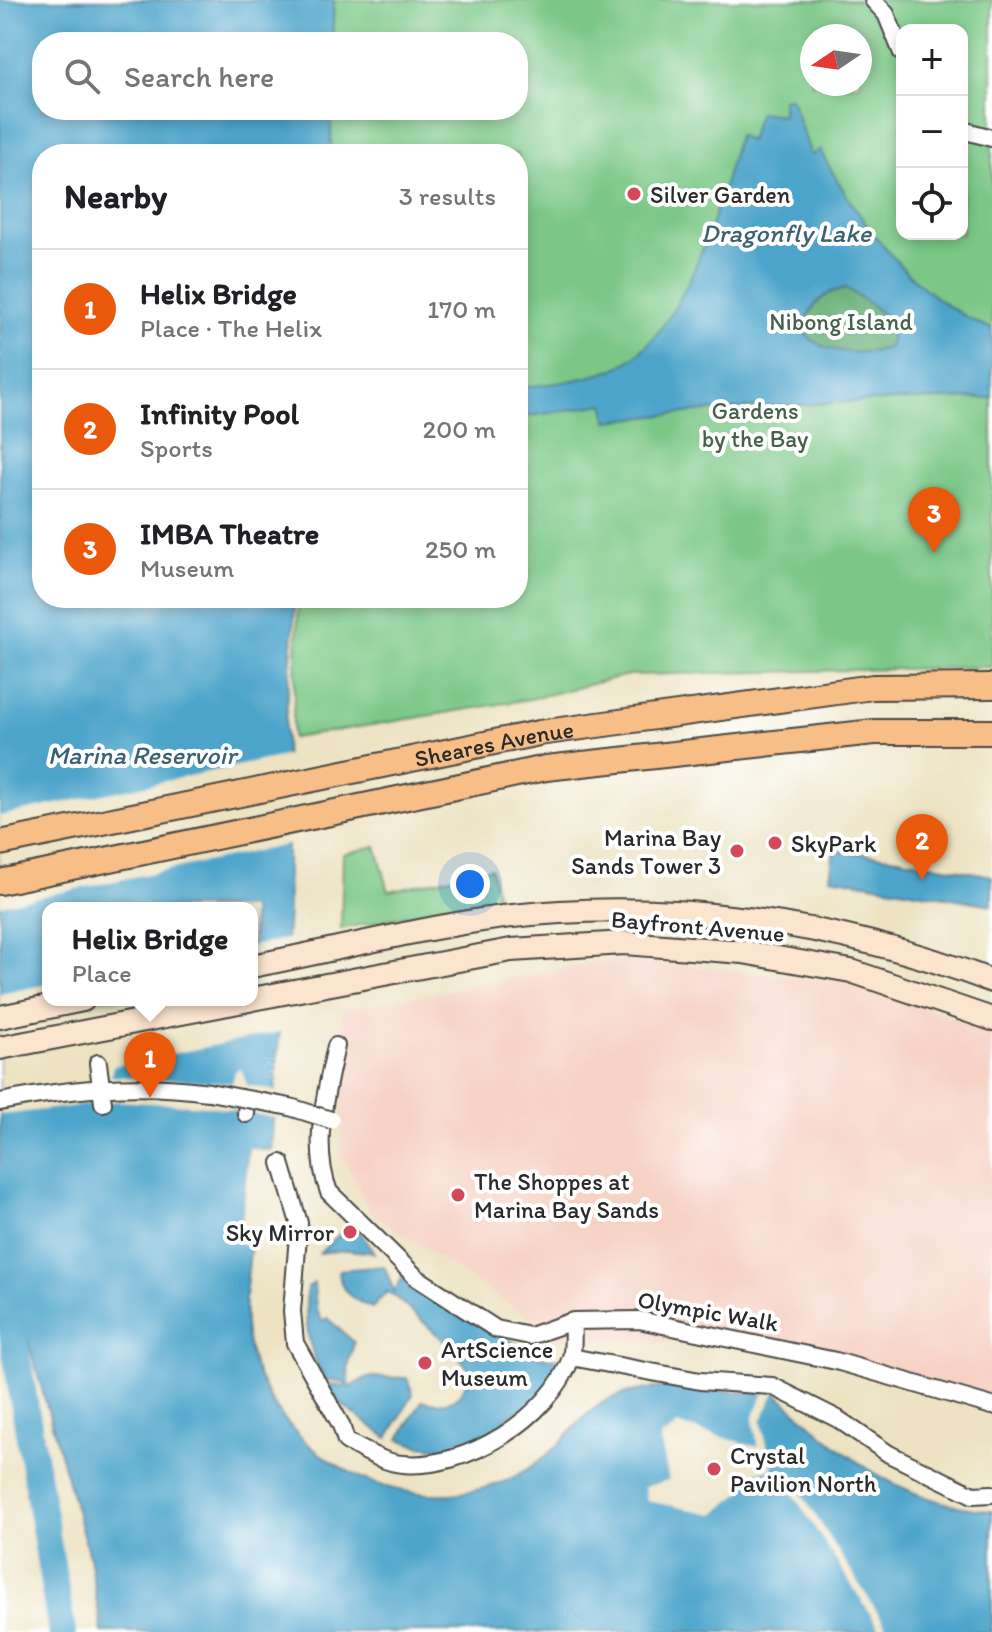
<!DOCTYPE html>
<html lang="en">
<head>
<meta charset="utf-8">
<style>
  :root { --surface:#fff; --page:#f6f6f6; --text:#202124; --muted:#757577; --line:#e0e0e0; --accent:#ea580c }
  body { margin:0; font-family:Itim,sans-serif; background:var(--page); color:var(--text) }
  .controls { position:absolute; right:24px; top:24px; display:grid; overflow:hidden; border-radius:16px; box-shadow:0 4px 12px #0003 }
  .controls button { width:72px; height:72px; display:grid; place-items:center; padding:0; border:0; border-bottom:2px solid var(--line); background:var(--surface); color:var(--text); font:40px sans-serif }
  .compass { position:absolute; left:800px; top:24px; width:72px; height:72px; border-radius:50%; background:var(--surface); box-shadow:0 4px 12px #0003; rotate:257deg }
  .you { position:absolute; left:470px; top:884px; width:28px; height:28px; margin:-20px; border:6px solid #fff; border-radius:50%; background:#1a73e8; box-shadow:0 0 0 12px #1a73e833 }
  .badge { display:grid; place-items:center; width:52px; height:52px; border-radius:50%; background:var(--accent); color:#fff; font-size:26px; font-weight:700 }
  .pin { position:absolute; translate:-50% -66px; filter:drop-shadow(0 2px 4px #0008) }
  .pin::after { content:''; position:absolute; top:42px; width:28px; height:24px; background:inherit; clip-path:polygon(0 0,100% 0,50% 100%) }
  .popup { position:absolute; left:42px; top:902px; width:216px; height:104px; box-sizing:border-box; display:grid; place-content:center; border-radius:16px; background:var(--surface); filter:drop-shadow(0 2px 6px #0005); font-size:26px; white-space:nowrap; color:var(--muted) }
  .popup b { font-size:30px; color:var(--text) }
  .popup::after { content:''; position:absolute; left:50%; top:100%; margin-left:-16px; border:16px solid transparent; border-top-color:var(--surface) }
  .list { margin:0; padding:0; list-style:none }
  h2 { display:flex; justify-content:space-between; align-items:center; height:104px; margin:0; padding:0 32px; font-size:34px }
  h2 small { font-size:26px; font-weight:400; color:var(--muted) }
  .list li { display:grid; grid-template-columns:52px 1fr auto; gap:24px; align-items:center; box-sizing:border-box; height:120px; padding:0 32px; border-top:2px solid var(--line) }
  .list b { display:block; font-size:30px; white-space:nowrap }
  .list p { margin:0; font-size:26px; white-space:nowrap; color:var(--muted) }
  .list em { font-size:26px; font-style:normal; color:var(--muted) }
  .icon { flex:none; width:44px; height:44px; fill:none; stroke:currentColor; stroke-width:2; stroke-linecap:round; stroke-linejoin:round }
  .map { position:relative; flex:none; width:992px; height:1632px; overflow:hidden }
  .search { position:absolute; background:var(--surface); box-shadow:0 4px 12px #0003; left:32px; top:32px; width:496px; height:88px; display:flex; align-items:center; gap:20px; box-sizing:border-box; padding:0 28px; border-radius:32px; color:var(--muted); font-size:30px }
  .panel { position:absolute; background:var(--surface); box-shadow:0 4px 12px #0003; left:32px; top:144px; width:496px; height:464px; border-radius:32px }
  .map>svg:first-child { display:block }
  .built { fill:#f6d2c4 }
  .green { fill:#7ac786; stroke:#527958; stroke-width:2; fill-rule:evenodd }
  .forest { fill:#63ac73; stroke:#476c4f; stroke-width:2 }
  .water { fill:#4ea4cb; stroke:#3c687b; stroke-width:2; fill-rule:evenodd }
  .pier { fill:#ede3c3 }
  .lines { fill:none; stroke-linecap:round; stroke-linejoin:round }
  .river { stroke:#4ea4cb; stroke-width:28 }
  .street-casing { stroke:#484742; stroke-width:20 }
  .secondary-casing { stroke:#484742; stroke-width:26 }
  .primary-casing { stroke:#484742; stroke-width:28 }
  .street { stroke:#fff; stroke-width:16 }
  .secondary { stroke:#fce5cf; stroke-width:22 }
  .primary { stroke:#f7be88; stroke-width:24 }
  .street-bridge-casing { stroke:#484742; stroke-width:20; stroke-linecap:butt }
  .street-bridge { stroke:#fff; stroke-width:16 }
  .poi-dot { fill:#d1495b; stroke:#fff; stroke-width:3 }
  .labels { text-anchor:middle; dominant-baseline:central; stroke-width:8; stroke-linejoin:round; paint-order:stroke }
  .poi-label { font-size:24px; fill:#2b2b2b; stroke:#fff; text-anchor:start }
  .park-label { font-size:24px; fill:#47624b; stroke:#fff }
  .street-label { font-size:24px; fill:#2b2b2b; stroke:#fff }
  .water-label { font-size:26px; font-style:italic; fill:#3b6173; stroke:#fff }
</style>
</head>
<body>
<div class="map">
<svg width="992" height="1632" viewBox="0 0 992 1632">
  <rect width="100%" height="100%" fill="#fff"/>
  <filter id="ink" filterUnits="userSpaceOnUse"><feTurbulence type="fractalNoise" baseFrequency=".0125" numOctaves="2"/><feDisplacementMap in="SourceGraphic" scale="16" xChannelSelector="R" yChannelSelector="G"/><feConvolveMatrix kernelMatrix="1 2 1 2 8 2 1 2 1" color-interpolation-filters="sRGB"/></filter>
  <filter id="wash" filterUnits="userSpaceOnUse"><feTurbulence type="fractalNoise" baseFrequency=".006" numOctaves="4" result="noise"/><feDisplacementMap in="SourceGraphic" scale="32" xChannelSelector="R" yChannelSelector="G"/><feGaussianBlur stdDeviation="1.8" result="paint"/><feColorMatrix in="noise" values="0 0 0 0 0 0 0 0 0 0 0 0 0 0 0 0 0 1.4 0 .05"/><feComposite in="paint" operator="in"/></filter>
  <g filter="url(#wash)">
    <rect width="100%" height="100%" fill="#ede3c3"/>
    <!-- built -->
    <path class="built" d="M619,959L854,983L992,1032V1416L884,1366L701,1343L561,1339L370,1212L341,1154L343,1010Z"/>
    <!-- green -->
    <path class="green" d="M334,0H992V667L628,675L530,699L292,738L299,598H518V154H331V110H518V42H332ZM902,30H962V234H902ZM812,36H860V84H812Z
      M376,846L389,891L491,868L497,897L341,929L343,854Z"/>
    <!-- forest -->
    <path class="forest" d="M846,288C866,302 901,317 889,347C863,357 821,354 803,331C808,309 823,291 846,288Z"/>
    <!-- water -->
    <path class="water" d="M0,0H334L332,42H42V110H331V154H42V598H296L285,728L288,912L271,1150L249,1149L241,1242L251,1244C248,1273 242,1305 246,1334C264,1448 393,1524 500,1483C521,1475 540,1462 556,1447C578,1425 594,1400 627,1393C648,1388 677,1385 699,1386C711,1387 723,1391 735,1392C747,1393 760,1390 772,1389C840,1452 895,1503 992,1511V1632H102L89,1556L0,1241ZM48,908H252V1000H48Z
      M791,98L811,155L820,150C860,223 912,298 992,329V398C863,400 735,406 607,421L605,404L518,418V388C548,384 580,381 609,371C682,346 720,203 738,135L749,141L759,112L782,115V99ZM846,288C866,302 901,318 889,347C863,357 821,354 803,331C807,309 823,291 846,288Z
      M834,850L899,858L992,876V905L830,877Z
      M353,1221L374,1253L347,1250L320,1253Z
      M384,1266L394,1291L406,1272L535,1356L563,1360L550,1388L522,1418L516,1412L504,1419L506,1423L515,1419C478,1447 442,1457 399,1439L422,1401C450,1407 465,1399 469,1370C455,1347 414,1315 393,1295L387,1292L372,1308C353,1300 339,1292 339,1270Z
      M314,1283L316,1308L322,1321L327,1318L354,1342L348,1367L349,1388L367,1377L407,1378L413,1394L388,1438L343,1406L329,1389L331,1385L345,1387V1382L329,1380L326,1383C308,1351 304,1324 307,1288Z"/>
    <!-- pier -->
    <path class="pier" d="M289,755L291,844L0,905V816Z
      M290,938L284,1031L113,1066L111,1076L232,1083L235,1072L241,1068L247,1085L279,1092L277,1118L209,1106L117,1101L0,1115V994L48,984V1000H252V946Z
      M249,1148L260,1149L259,1153H253L245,1239L251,1240V1244L240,1243Z
      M765,1390L775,1392L761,1421L773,1469L743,1476L746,1489L714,1514L647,1501L644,1487L669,1480L660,1438L678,1425L758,1447L753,1419Z
      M789,1474L890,1632H882L783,1478Z"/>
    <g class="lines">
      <!-- river -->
      <path class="river" d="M0,1179L8,1304L62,1632"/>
    </g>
  </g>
  <g filter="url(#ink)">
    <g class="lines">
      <!-- street casing -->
      <g class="street-casing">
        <path id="street" d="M873,0L886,14L902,53
          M962,130L992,138
          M336,1046C326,1092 311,1146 329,1192L417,1278L496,1329L530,1336L573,1321L639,1320L836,1361L992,1406
          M98,1063L103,1103
          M0,1102C69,1088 139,1082 209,1092
          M246,1114L247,1100
          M281,1163L299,1223L292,1311L295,1343L341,1425L346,1441C363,1450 384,1463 403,1464C465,1470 550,1418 571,1358C574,1347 572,1332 573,1321
          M571,1357L700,1381L772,1386L838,1419L889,1454L973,1495L992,1494"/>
      </g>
      <!-- secondary casing -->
      <g class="secondary-casing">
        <path id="secondary" d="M252,966C335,950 419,928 503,917C669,897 836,922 992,981
          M252,999L511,950L624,943L743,952L851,971L992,1019
          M0,1017L83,1000
          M0,1048L249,1000"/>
      </g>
      <!-- primary casing -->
      <g class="primary-casing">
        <g id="primary">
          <path id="s1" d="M0,843L539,733L873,687L992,686"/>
          <path d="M0,882L546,768L874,732H992"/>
        </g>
      </g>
      <!-- street -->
      <use href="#street" class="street"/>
      <!-- secondary -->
      <use href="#secondary" class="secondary"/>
      <!-- primary -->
      <use href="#primary" class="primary"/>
      <!-- street-bridge casing -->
      <g class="street-bridge-casing">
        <path id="street-bridge" d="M209,1092L290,1107L331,1120"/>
      </g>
      <!-- street-bridge -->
      <use href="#street-bridge" class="street-bridge"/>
    </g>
  </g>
  <!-- markers -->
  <g class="poi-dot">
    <circle cx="634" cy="194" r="8"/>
    <circle cx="775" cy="843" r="8"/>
    <circle cx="737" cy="851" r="8"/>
    <circle cx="458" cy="1195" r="8"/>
    <circle cx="350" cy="1232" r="8"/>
    <circle cx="425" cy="1363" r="8"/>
    <circle cx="714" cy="1469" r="8"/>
  </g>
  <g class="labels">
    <!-- poi labels -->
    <g class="poi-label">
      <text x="650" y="194">Silver Garden</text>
      <text x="721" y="837" text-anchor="end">Marina Bay<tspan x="721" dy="28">Sands Tower 3</tspan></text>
      <text x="791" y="843">SkyPark</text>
      <text x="474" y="1181">The Shoppes at<tspan x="474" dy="28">Marina Bay Sands</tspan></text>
      <text x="334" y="1232" text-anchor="end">Sky Mirror</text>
      <text x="441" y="1349">ArtScience<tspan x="441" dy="28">Museum</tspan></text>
      <text x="730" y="1455">Crystal<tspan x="730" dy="28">Pavilion North</tspan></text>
    </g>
    <!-- park labels -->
    <g class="park-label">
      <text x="841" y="321">Nibong Island</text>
      <text x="755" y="410">Gardens<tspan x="755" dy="28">by the Bay</tspan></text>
    </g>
    <!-- street labels -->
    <g class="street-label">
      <text stroke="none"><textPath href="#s1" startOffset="504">Sheares Avenue</textPath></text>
      <text transform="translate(698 926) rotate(5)">Bayfront Avenue</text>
      <text transform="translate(708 1311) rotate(10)">Olympic Walk</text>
    </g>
    <!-- water labels -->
    <g class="water-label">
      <text x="786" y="233">Dragonfly Lake</text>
      <text x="142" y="755">Marina Reservoir</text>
    </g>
  </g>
</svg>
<div class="controls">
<button>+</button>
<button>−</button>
<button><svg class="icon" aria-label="locate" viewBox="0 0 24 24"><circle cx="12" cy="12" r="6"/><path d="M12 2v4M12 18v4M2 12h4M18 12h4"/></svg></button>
</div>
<svg class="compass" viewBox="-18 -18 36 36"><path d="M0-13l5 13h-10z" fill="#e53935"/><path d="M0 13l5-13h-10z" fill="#757577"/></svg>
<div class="you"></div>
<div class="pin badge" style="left:150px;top:1098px">1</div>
<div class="popup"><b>Helix Bridge</b>Place</div>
<div class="pin badge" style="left:922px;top:880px">2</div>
<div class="pin badge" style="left:934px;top:553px">3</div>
<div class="search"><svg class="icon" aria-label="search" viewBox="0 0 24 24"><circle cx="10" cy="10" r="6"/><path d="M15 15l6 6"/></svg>Search here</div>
<section class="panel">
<h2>Nearby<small>3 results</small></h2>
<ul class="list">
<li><span class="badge">1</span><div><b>Helix Bridge</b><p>Place · The Helix</p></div><em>170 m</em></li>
<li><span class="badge">2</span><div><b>Infinity Pool</b><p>Sports</p></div><em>200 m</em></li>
<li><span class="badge">3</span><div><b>IMBA Theatre</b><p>Museum</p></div><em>250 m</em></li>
</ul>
</section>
</div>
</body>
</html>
